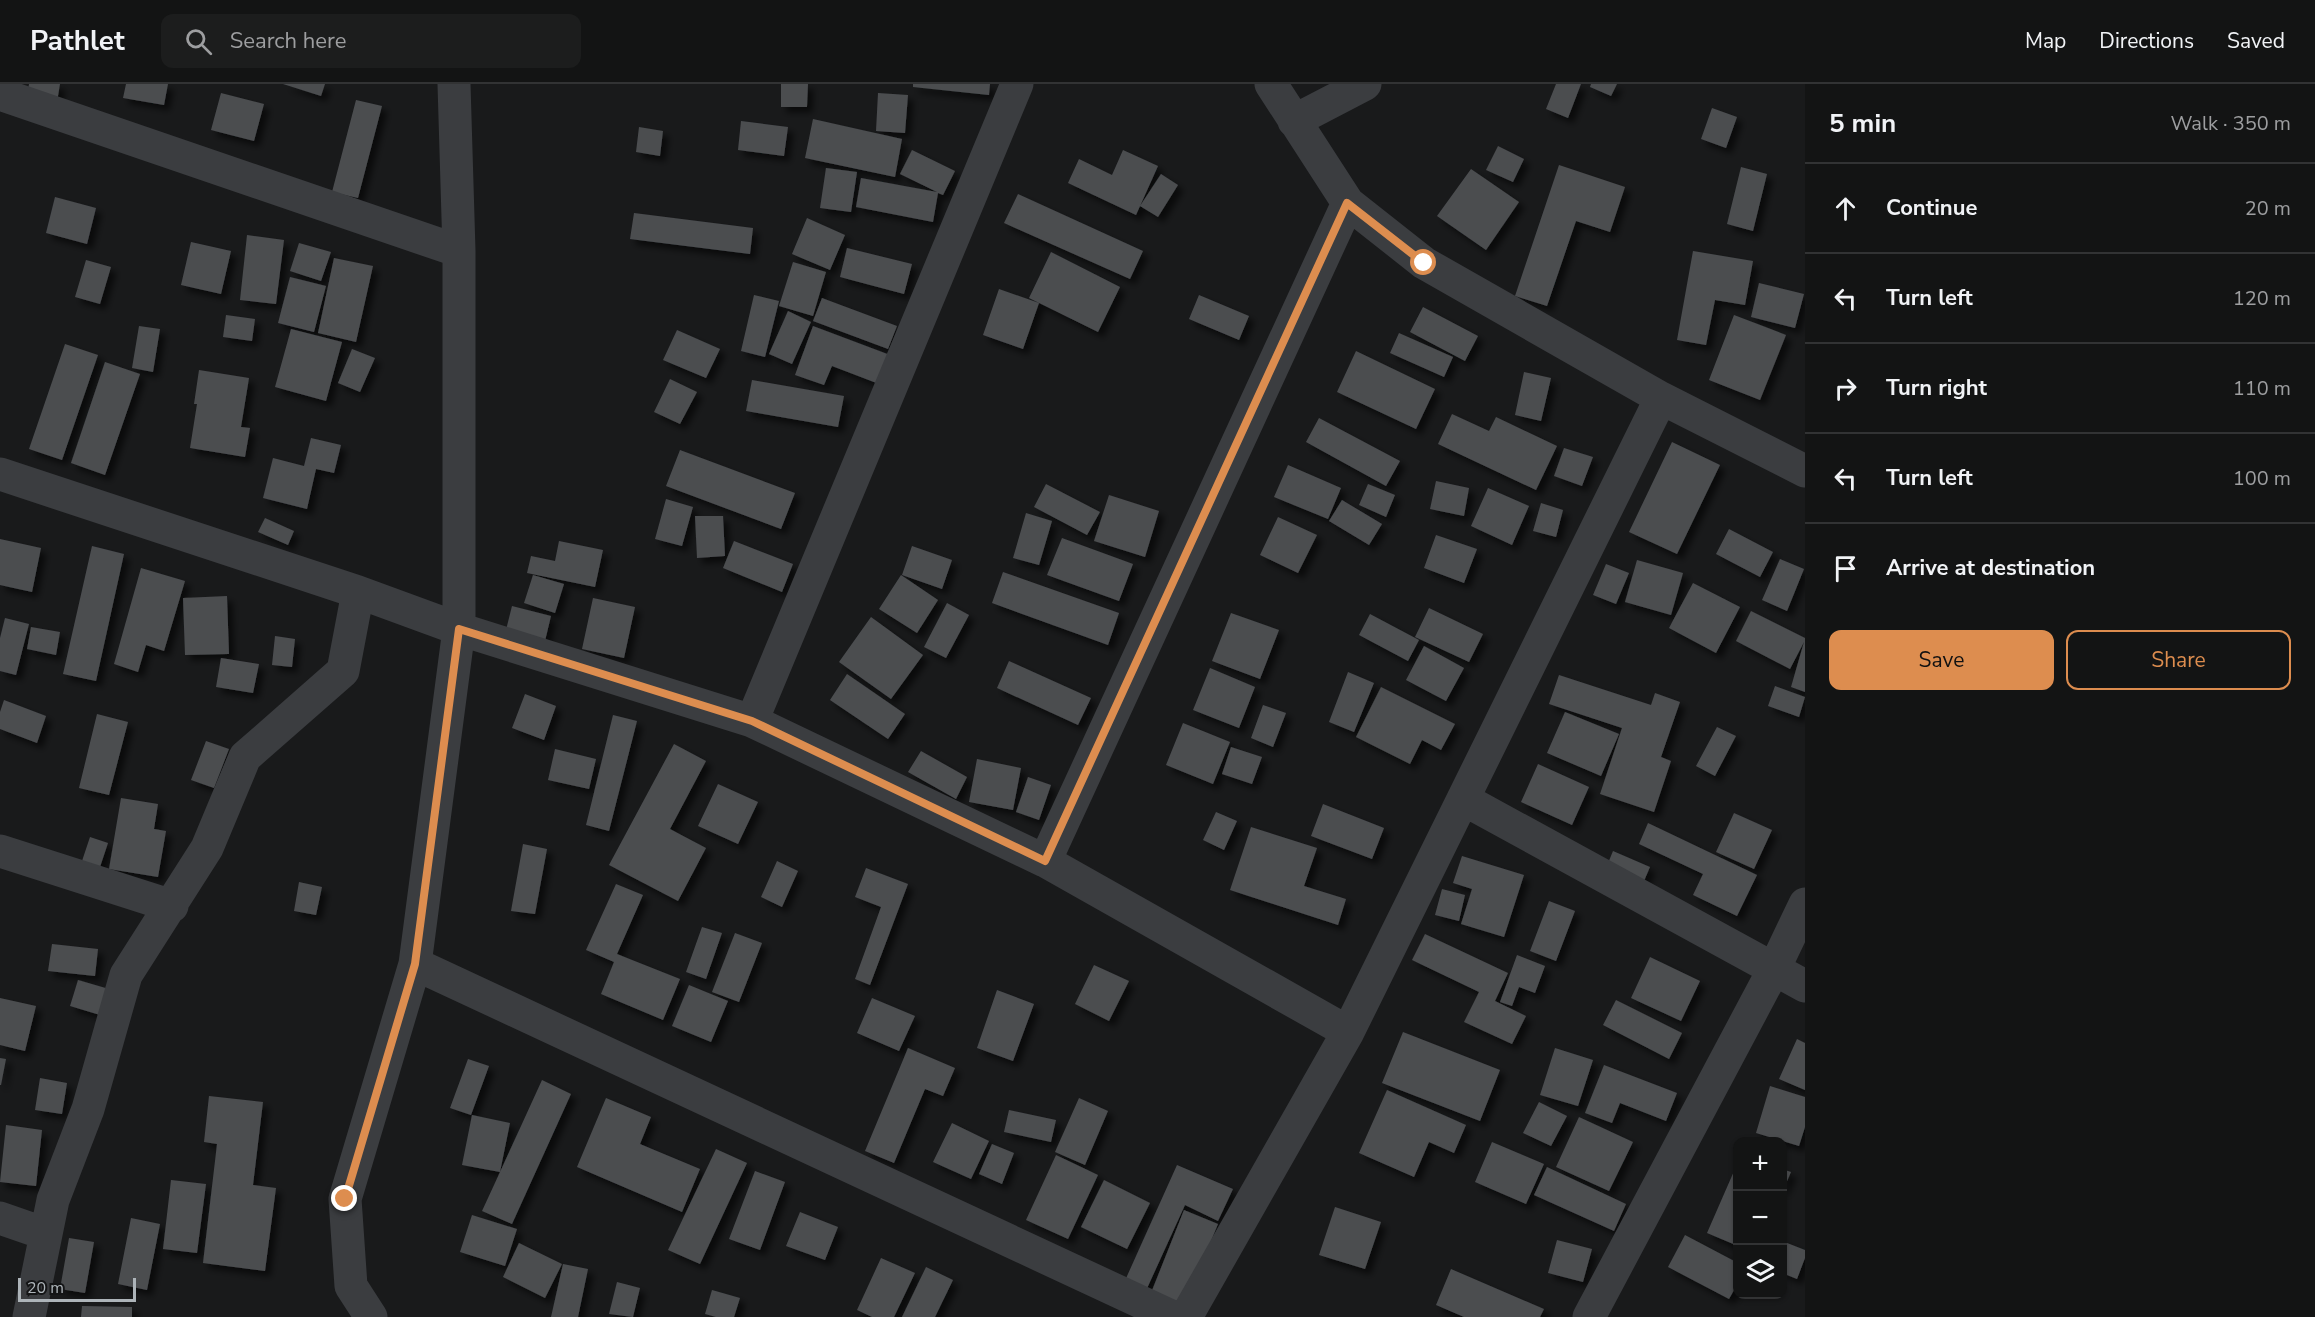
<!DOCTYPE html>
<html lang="en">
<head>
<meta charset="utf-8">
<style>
  :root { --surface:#131414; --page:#1c1d1d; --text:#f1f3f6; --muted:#9d9ea0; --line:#323334; --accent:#dd8d4f }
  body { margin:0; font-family:"Nunito Sans",sans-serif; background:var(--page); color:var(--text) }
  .controls { position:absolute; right:18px; bottom:18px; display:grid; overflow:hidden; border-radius:12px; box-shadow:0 2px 4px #0004 }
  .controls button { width:54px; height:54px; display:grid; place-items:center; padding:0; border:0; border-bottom:2px solid var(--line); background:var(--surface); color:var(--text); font:30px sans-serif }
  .scale { position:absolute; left:18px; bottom:15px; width:118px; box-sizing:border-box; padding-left:6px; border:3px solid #adb4b9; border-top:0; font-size:16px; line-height:21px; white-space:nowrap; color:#adb4b9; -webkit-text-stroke:4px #141516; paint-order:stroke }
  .stop { position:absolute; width:18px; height:18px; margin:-14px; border:4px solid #dd8d4f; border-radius:50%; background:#fff }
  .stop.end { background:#dd8d4f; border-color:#fff; box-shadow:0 2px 6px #0008 }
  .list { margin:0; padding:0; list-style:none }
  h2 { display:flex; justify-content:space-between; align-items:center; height:78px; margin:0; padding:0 24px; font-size:26px }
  h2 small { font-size:20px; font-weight:400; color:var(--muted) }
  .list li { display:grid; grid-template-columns:39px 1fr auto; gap:18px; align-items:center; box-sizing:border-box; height:90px; padding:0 24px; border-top:2px solid var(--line) }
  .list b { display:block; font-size:22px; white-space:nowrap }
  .list em { font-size:20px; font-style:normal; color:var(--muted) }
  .actions { display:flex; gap:12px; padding:18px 24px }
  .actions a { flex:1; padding:14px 0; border:2px solid var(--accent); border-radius:12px; text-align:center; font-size:21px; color:var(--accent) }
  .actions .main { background:var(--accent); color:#111 }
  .icon { flex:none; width:33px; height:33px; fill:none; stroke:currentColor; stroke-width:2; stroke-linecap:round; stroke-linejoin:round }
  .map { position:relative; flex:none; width:1805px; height:1233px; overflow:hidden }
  header { display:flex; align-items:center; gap:36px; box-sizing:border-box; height:84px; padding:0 30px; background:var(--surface); border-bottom:2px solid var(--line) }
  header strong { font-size:28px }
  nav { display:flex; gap:33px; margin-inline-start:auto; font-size:21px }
  .search { width:420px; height:54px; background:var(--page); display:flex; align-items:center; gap:15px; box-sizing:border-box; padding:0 21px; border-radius:12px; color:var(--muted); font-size:22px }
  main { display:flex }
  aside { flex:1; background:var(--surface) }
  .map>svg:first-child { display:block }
  .building { fill:#4b4d50; filter:url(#shadow) }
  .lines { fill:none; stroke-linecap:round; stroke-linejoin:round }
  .minor { stroke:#3b3d40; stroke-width:33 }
  .route { stroke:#dd8d4f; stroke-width:8 }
</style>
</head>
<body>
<header>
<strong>Pathlet</strong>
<div class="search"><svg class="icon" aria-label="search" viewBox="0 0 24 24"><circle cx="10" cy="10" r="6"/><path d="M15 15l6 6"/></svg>Search here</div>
<nav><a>Map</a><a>Directions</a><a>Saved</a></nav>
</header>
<main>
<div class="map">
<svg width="1805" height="1233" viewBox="0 0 1805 1233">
  <defs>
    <filter id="shadow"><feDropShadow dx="5.5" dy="5.5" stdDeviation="3" flood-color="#0009"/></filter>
  </defs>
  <rect width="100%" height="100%" fill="#191a1b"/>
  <!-- building -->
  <path class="building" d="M29,0H60L57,18L27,12Z
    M126,0H168L164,21L123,14Z
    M283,0H325L321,12Z
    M781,0H808L807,23H781Z
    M913,0H990L989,11L913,3Z
    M1556,0H1581L1568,34L1546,25Z
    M1591,0H1617L1611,12L1590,3Z
    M221,9L264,20L254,57L211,46Z
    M878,9L908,11L905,49L876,47Z
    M356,16L382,22L358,114L332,108Z
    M1712,24L1737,33L1726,64L1701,55Z
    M813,35L902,55L895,93L805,74Z
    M741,37L788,43L784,72L738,66Z
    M639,43L663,47L660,72L636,68Z
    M1498,62L1524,75L1513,98L1486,86Z
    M912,66L955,87L943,111L938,109L933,138L856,123L861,94L937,108L900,90Z
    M1123,66L1158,82L1136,131L1068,99L1079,75L1112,91Z
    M1559,81L1625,103L1610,148L1576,137L1547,222L1515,212Z
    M1741,83L1767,90L1753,147L1727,140Z
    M826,84L857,88L851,128L820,124Z
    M1471,85L1519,118L1486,166L1437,132Z
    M1161,90L1178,101L1158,133L1140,122Z
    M1018,110L1143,167L1130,195L1004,139Z
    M55,113L96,124L87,160L46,149Z
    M634,129L753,144L750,170L630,155Z
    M807,134L845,151L830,186L792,170Z
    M247,151L284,156L276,220L240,216Z
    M191,158L231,167L221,210L181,201Z
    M299,159L331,168L321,197L290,187Z
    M847,164L912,180L904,210L840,193Z
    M1693,167L1753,177L1745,221L1715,216L1706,261L1677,256Z
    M1051,168L1120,203L1098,248L1029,214Z
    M334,174L373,182L356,258L318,249Z
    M86,176L111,183L100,220L75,213Z
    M793,178L826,188L813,232L779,222Z
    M290,193L326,202L314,248L278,239Z
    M1759,199L1804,210L1795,244L1751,233Z
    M999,205L1039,219L1023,265L983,251Z
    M754,211L779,217L765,273L741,267Z
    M1199,211L1249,232L1239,256L1189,235Z
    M822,214L897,242L888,265L813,237Z
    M1423,223L1478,252L1465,277L1410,248Z
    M788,227L811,238L792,280L769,270Z
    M226,231L255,235L252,257L223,253Z
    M1734,231L1786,251L1760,316L1709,296Z
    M139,242L160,245L153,288L132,284Z
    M813,242L890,271L879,300L832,282L824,301L795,291Z
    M291,245L342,258L326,317L275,303Z
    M677,246L720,265L706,294L663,276Z
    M1399,249L1453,273L1444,293L1390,269Z
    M65,260L98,271L62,376L29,365Z
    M352,265L375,274L360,308L338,299Z
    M1356,267L1435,305L1416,345L1337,308Z
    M105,278L140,290L105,391L71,379Z
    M199,286L249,294L241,343L250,344L245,373L190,364L197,320H194Z
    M1524,288L1551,294L1541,337L1515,331Z
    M670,295L697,308L680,340L654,328Z
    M752,296L844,312L838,343L746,327Z
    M1452,330L1489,347L1496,333L1557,362L1536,406L1438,360Z
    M1319,334L1400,377L1386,402L1306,358Z
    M311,354L341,361L334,389L316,385L307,425L263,414L273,374L304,382Z
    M1672,358L1720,381L1677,470L1629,448Z
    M1564,364L1593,373L1582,402L1554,392Z
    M680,366L795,409L781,445L666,402Z
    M1288,381L1341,404L1328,435L1274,413Z
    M1436,397L1469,404L1464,432L1430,425Z
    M1046,400L1100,428L1087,451L1034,423Z
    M1368,400L1395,411L1386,433L1359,421Z
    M1488,404L1529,422L1512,461L1471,442Z
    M1109,411L1159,427L1145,473L1094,457Z
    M666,415L693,423L682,462L655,455Z
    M1342,416L1382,440L1369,461L1329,437Z
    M1541,419L1563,426L1556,453L1533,447Z
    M1026,429L1052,437L1039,481L1013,474Z
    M695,432H723L725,472L697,474Z
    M1278,433L1317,451L1298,489L1260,471Z
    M265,434L294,447L288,461L258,448Z
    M1729,445L1773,468L1760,493L1716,470Z
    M1436,451L1477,465L1464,499L1424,484Z
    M1062,454L1133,480L1119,517L1047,491Z
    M0,455L41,464L32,508L0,501Z
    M559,457L603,466L595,503L527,489L531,472L555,477Z
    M734,457L793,480L782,508L723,484Z
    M92,462L124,470L96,597L63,590Z
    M912,462L952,476L942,505L902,491Z
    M1780,475L1804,485L1787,527L1762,516Z
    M1637,476L1683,489L1671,531L1625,518Z
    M1606,480L1629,489L1616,520L1593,511Z
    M141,484L185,497L164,567L146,561L138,588L114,580Z
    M1003,488L1119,529L1108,561L992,519Z
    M533,491L564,500L555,529L524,519Z
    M901,491L938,516L917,549L879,525Z
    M1693,499L1740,523L1716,569L1669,544Z
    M227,512L229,570L185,571L183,514Z
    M593,514L635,523L624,574L582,565Z
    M947,519L969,531L946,574L924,563Z
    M512,522L551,532L545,557L506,546Z
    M1429,524L1483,550L1469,578L1415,553Z
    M1751,527L1805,554V608L1791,603L1804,558L1790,585L1736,557Z
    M1231,529L1279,546L1260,595L1212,577Z
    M1370,530L1419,556L1408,577L1359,551Z
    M871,533L923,571L891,615L839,578Z
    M5,534L29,540L16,591L0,587V554Z
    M31,543L60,548L56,571L27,565Z
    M275,552L295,555L292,583L272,581Z
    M1424,562L1464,584L1446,617L1406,596Z
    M221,574L259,580L253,609L216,603Z
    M1009,577L1091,614L1078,641L997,604Z
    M1210,584L1255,603L1239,644L1193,626Z
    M1348,588L1374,599L1354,648L1329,638Z
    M847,590L905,630L888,655L830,616Z
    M1559,591L1651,621L1655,609L1680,618L1661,673L1671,677L1654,728L1600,710L1622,644L1549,620Z
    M1775,602L1805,613L1799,633L1768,622Z
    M1381,603L1455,640L1441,666L1422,656L1410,680L1356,653Z
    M525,610L556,622L544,656L512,644Z
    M4,616L46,632L37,659L0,645V628Z
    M1263,621L1286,629L1273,663L1251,654Z
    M1565,628L1619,650L1601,692L1547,669Z
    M97,630L128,638L109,711L79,704Z
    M613,631L637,637L609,747L586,741Z
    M1183,639L1230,658L1213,700L1166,681Z
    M1717,643L1736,652L1715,692L1696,682Z
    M206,657L229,665L214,704L191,696Z
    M674,660L706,677L670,745L706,764L678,817L609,781Z
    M1231,663L1262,673L1252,700L1222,690Z
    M555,665L596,675L589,705L548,696Z
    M921,667L967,693L956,715L908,688Z
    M977,675L1021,684L1013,726L969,718Z
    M1538,680L1589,703L1572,741L1521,718Z
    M1028,693L1051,701L1039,736L1016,728Z
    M718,700L758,718L738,760L698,742Z
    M121,714L158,720L154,745L166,747L158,793L109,785Z
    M1323,720L1384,744L1372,775L1311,752Z
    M1216,728L1237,737L1224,766L1203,756Z
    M1734,729L1772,746L1754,785L1716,768Z
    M1648,739L1757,791L1737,832L1693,811L1703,790L1639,760Z
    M1251,743L1317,764L1304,802L1346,815L1338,841L1230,806Z
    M90,753L108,759L99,786L81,780Z
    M523,760L547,765L535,830L511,827Z
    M1613,767L1650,783L1641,804L1604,789Z
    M1462,772L1524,791L1504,853L1461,840L1472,805L1453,799Z
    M777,777L798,787L782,823L761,813Z
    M866,784L908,800L870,901L855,895L881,823L855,813Z
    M299,798L322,803L316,831L294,827Z
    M616,800L643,811L617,870L680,895L663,936L601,910L614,878L586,866Z
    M1442,805L1465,811L1459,837L1435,831Z
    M1549,817L1575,827L1556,877L1530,867Z
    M702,843L722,849L706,895L686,888Z
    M735,849L762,859L739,918L712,908Z
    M1425,850L1508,889L1495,917L1526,932L1512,960L1464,938L1479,908L1412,876Z
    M52,860L98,865L95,892L48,887Z
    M1517,871L1545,882L1535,909L1519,903L1512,922L1500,918Z
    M1650,873L1700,897L1681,937L1631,914Z
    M1094,881L1129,897L1109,937L1075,920Z
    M78,896L109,905L100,931L70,922Z
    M689,901L728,917L711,958L672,942Z
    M997,906L1034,920L1013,977L977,964Z
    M0,914L36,922L25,967L0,961Z
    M872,914L915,932L899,967L857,949Z
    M1616,916L1682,949L1669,975L1603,941Z
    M1403,948L1500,986L1480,1037L1382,999Z
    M1797,955L1805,959V1006L1779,995Z
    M908,964L955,984L943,1012L925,1005L894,1079L865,1067Z
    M1555,964L1593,976L1578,1022L1540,1011Z
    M0,974L6,975L1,1001H0Z
    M468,975L489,982L471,1031L450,1024Z
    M1604,981L1677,1009L1666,1037L1620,1019L1612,1039L1585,1029Z
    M40,994L67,999L62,1030L35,1026Z
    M542,996L571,1010L512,1140L482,1127L500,1088L462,1081L472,1031L510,1039L500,1088Z
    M1770,1002L1805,1013V1043L1799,1062L1756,1049Z
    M1387,1006L1466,1041L1454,1069L1429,1058L1414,1093L1359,1069Z
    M209,1012L263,1018L253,1101L276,1104L265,1187L203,1179L217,1060L204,1058Z
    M606,1014L651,1033L640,1060L700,1085L682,1128L577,1083Z
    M1079,1014L1108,1027L1085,1081L1055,1068Z
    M1539,1018L1567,1032L1551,1062L1523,1049Z
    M1009,1026L1056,1036L1051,1058L1004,1048Z
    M1579,1033L1633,1058L1609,1107L1556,1083Z
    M952,1039L989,1057L971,1095L933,1078Z
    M6,1041L42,1046L36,1102L0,1098Z
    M1492,1058L1544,1080L1526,1120L1475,1098Z
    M992,1060L1014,1069L1002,1100L979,1090Z
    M716,1065L747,1079L700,1180L668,1166Z
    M1056,1071L1098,1091L1068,1155L1026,1136Z
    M1738,1078V1162L1707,1149Z
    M1177,1081L1233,1105L1218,1137L1185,1121L1144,1211L1123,1201Z
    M1547,1083L1626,1120L1614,1147L1534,1111Z
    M1782,1085L1791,1088L1782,1109Z
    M755,1087L785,1098L760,1166L729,1155Z
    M171,1096L206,1100L197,1169L163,1165Z
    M1104,1096L1150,1119L1127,1165L1081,1143Z
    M1335,1123L1381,1138L1365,1185L1319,1171Z
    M1184,1126L1218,1140L1182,1227L1149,1214Z
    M800,1128L838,1143L825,1176L786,1162Z
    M472,1131L517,1145L505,1182L460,1168Z
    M131,1134L160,1140L147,1206L118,1200Z
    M1685,1151L1738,1179V1199L1729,1215L1668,1183Z
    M69,1154L94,1158L85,1209L60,1205Z
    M1557,1156L1592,1165L1583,1198L1548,1189Z
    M1782,1157L1805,1166V1174L1797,1195L1782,1189Z
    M519,1159L562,1180L545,1214L503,1193Z
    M881,1174L915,1189L894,1233H872L857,1226Z
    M563,1180L588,1185L578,1233H551Z
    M926,1183L953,1196L935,1233H902Z
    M1451,1185L1544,1225L1540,1233H1464L1436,1221Z
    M617,1198L640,1204L633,1233L609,1230Z
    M712,1206L740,1214L734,1233H716L705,1230Z
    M82,1222L132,1223V1233H81Z"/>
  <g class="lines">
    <!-- minor -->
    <path class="minor" d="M1271,0L1348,119L1424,179L1661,314L1805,387
      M0,10L459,167
      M1294,37L1365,0
      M0,390L358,508L459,545L752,637L1045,777L1348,948
      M752,637L1017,0
      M1463,715L1805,902
      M0,767L172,822
      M1045,777L1348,119
      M415,880L1173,1233
      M0,1134L46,1150
      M29,1233L53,1116L88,1025L126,891L207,764L245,673L343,587L358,508
      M371,1233L351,1202L345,1115L415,880L459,545V167L454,0
      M1186,1233L1348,948L1661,314
      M1589,1233L1774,885L1805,820"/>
  </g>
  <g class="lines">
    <!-- route -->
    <path class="route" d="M345,1115L415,880L459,545L752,637L1045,777L1347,119L1424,179"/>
  </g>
</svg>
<div class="controls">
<button>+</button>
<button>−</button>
<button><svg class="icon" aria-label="layers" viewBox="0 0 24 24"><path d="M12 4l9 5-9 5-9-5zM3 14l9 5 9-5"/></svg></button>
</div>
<div class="scale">20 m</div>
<div class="stop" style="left:1424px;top:179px"></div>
<div class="stop end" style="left:345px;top:1115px"></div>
</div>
<aside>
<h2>5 min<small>Walk · 350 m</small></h2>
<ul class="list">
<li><svg class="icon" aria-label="ahead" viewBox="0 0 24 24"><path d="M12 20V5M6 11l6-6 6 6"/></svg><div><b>Continue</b></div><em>20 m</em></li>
<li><svg class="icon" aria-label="left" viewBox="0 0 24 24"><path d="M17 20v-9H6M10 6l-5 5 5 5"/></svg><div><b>Turn left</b></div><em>120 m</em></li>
<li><svg class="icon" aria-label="right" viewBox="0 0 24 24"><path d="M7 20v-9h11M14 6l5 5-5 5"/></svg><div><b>Turn right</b></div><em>110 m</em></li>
<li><svg class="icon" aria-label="left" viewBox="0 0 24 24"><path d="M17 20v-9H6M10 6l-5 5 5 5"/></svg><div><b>Turn left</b></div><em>100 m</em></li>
<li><svg class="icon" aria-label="arrive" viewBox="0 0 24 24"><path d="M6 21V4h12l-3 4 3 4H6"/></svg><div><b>Arrive at destination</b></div></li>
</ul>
<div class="actions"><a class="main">Save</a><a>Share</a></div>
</aside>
</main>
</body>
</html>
